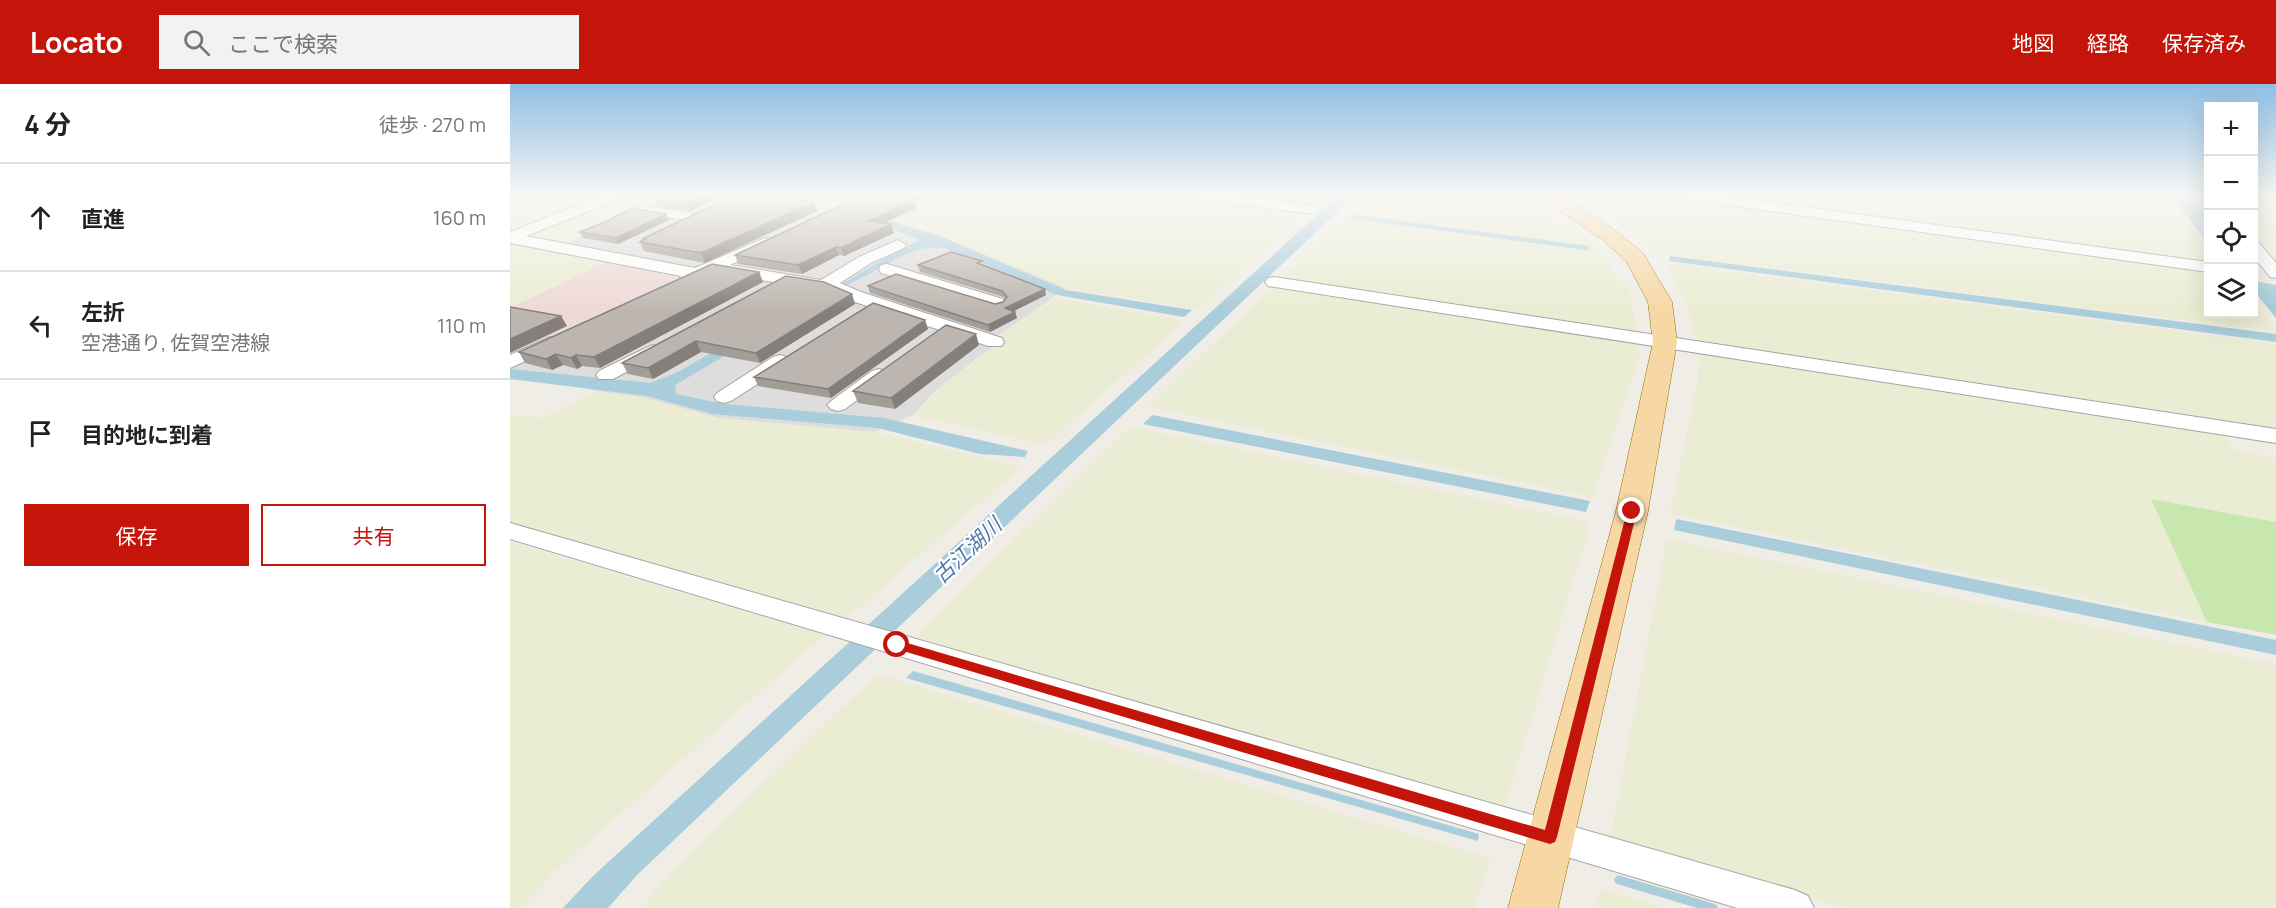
<!DOCTYPE html>
<html lang="ja">
<head>
<meta charset="utf-8">
<style>
  :root { --surface:#fff; --page:#f2f2f2; --text:#222; --muted:#767676; --line:#e0e0e0; --accent:#c5150a }
  body { margin:0; font-family:Manrope,"Noto Sans JP",sans-serif; background:var(--page); color:var(--text) }
  .controls { position:absolute; right:18px; top:18px; display:grid; overflow:hidden; border-radius:0px; box-shadow:0 6px 24px #0002 }
  .controls button { width:54px; height:54px; display:grid; place-items:center; padding:0; border:0; border-bottom:2px solid var(--line); background:var(--surface); color:var(--text); font:30px sans-serif }
  .stop { position:absolute; width:18px; height:18px; margin:-14px; border:4px solid #c5150a; border-radius:50%; background:#fff }
  .stop.end { background:#c5150a; border-color:#fff; box-shadow:0 2px 6px #0008 }
  .list { margin:0; padding:0; list-style:none }
  h2 { display:flex; justify-content:space-between; align-items:center; height:78px; margin:0; padding:0 24px; font-size:26px }
  h2 small { font-size:20px; font-weight:400; color:var(--muted) }
  .list li { display:grid; grid-template-columns:39px 1fr auto; gap:18px; align-items:center; box-sizing:border-box; height:108px; padding:0 24px; border-top:2px solid var(--line) }
  .list b { display:block; font-size:22px; white-space:nowrap }
  .list p { margin:0; font-size:20px; white-space:nowrap; color:var(--muted) }
  .list em { font-size:20px; font-style:normal; color:var(--muted) }
  .actions { display:flex; gap:12px; padding:18px 24px }
  .actions a { flex:1; padding:14px 0; border:2px solid var(--accent); border-radius:0px; text-align:center; font-size:21px; color:var(--accent) }
  .actions .main { background:var(--accent); color:#fff }
  .icon { flex:none; width:33px; height:33px; fill:none; stroke:currentColor; stroke-width:2; stroke-linecap:round; stroke-linejoin:round }
  .map { position:relative; flex:none; width:1766px; height:824px; overflow:hidden }
  header { display:flex; align-items:center; gap:36px; box-sizing:border-box; height:84px; padding:0 30px; background:var(--accent); color:#fff }
  header strong { font-size:28px }
  nav { display:flex; gap:33px; margin-inline-start:auto; font-size:21px }
  .search { width:420px; height:54px; background:var(--page); display:flex; align-items:center; gap:15px; box-sizing:border-box; padding:0 21px; border-radius:0px; color:var(--muted); font-size:22px }
  main { display:flex }
  aside { flex:1; background:var(--surface) }
  .map>svg:first-child { display:block }
  .residential { fill:#dedddd }
  .commercial { fill:#efd9d7 }
  .farmland { fill:#eaedd3 }
  .grass { fill:#c7e7af }
  .park { fill:#c6f7cd }
  .water { fill:#a9cddb }
  .lines { fill:none; stroke-linecap:round; stroke-linejoin:round }
  .stream-far1 { stroke:#a9cddb; stroke-width:4.5 }
  .stream { stroke:#a9cddb; stroke-width:9 }
  .minor-casing { stroke:#a4a4a4; stroke-width:2 }
  .major-casing { stroke:#946e07; stroke-width:1 }
  .minor { fill:#fff; fill-rule:evenodd }
  .major { fill:#f7d8a4; fill-rule:evenodd }
  .wall { fill:#a39d97 }
  .shaded-wall { fill:#847f7b }
  .building { fill:#bdb6b0; stroke:#847f7b; stroke-width:1.5 }
  .route { fill:#c5150a }
  .labels { text-anchor:middle; dominant-baseline:central; stroke-width:4.5; stroke-linejoin:round; paint-order:stroke }
  .water-label { font-size:21px; font-style:italic; fill:#5078ab; stroke:#fff }
</style>
</head>
<body>
<header>
<strong>Locato</strong>
<div class="search"><svg class="icon" aria-label="search" viewBox="0 0 24 24"><circle cx="10" cy="10" r="6"/><path d="M15 15l6 6"/></svg>ここで検索</div>
<nav><a>地図</a><a>経路</a><a>保存済み</a></nav>
</header>
<main>
<aside>
<h2>4 分<small>徒歩 · 270 m</small></h2>
<ul class="list">
<li><svg class="icon" aria-label="ahead" viewBox="0 0 24 24"><path d="M12 20V5M6 11l6-6 6 6"/></svg><div><b>直進</b></div><em>160 m</em></li>
<li><svg class="icon" aria-label="left" viewBox="0 0 24 24"><path d="M17 20v-9H6M10 6l-5 5 5 5"/></svg><div><b>左折</b><p>空港通り, 佐賀空港線</p></div><em>110 m</em></li>
<li><svg class="icon" aria-label="arrive" viewBox="0 0 24 24"><path d="M6 21V4h12l-3 4 3 4H6"/></svg><div><b>目的地に到着</b></div></li>
</ul>
<div class="actions"><a class="main">保存</a><a>共有</a></div>
</aside>
<div class="map">
<svg width="1766" height="824" viewBox="0 0 1766 824">
  <rect width="100%" height="100%" fill="#f0ede6"/>
  <!-- residential -->
  <path class="residential" d="M165,111H286L315,126L349,111H432L385,138L424,149L557,204L489,251V258L426,306L403,331L364,348L208,334L135,314L87,307L0,285V274L178,192L50,161Z"/>
  <!-- commercial -->
  <path class="commercial" d="M99,176L179,191L0,274V224Z"/>
  <!-- farmland -->
  <path class="farmland" d="M0,111H38L14,121L60,129L0,151Z
    M114,111H165L50,161L7,153Z
    M432,111H667L798,127L689,225L557,204L424,149L384,138Z
    M858,111H1006L1068,147L1095,175L1121,210L1130,272L1083,413L638,323Z
    M1059,111H1150L1698,187V230H1744V218L1766,244V248L1143,168L1125,150Z
    M1272,111H1655L1698,167V178L1271,120Z
    M1744,129L1766,131V181L1744,155Z
    M0,157L99,176L0,224Z
    M1154,179L1766,260V347L1187,258L1175,214Z
    M545,214L675,237L535,361L403,331L426,306L489,258L488,251Z
    M1189,266L1708,346L1726,367L1766,374V438L1642,416L1697,538L1160,430L1188,294Z
    M87,307L135,314L208,334L364,348L511,383L336,535L0,439V331L32,334Z
    M620,343L1081,438L994,725L405,553Z
    M1157,455L1766,580V824H1336L1100,756Z
    M0,458L315,551L45,787L11,824H0Z
    M367,590L980,774L965,824H133L157,791Z
    M1091,805L1154,824H1087Z"/>
  <!-- grass -->
  <path class="grass" d="M1641,415L1766,438V551L1697,538Z"/>
  <!-- park -->
  <path class="park" d="M38,111H103L60,129L13,121Z
    M286,111H344L310,123Z"/>
  <!-- water -->
  <path class="water" d="M829,111H845L127,791L98,824H53L83,792Z
    M1660,111H1689L1698,122V159Z
    M330,129L386,139L431,153L556,206L682,226L674,233L547,211L436,164C399,158 368,190 333,202L165,301L166,310L214,320L374,334L518,367L515,373L470,370L368,344L202,330L137,312L0,295V285L140,299L168,288L225,255L332,200L368,178L410,156L375,142Z
    M1160,172L1766,250V258L1159,177Z
    M1744,197L1766,201V234L1744,207Z
    M642,331L1080,417L1076,428L633,340Z
    M1166,435L1766,556V571L1164,446Z
    M403,587L969,750L968,757L396,594Z"/>
  <g class="lines">
    <!-- stream-far1 -->
    <path class="stream-far1" d="M845,133L1077,164"/>
    <!-- stream -->
    <path class="stream" d="M1109,796L1203,824"/>
    <!-- minor casing -->
    <g class="minor-casing">
      <path id="minor" d="M94,111H115L113,114L16,152L185,184L255,154L261,156L263,159L261,162L220,181L311,196L349,173L388,156L396,161L394,164L361,179L330,199L351,208L492,254L494,258L492,262H478L339,216L326,208L219,191L213,190L211,185L184,198H172L170,194L171,192L0,159V148Z
        M677,111H720L804,122L811,126L804,130L684,115Z
        M1167,111H1207L1698,178V188L1174,115Z
        M1691,111H1698V116L1693,115Z
        M134,122L181,129L188,133L181,137L129,129L127,126L129,123Z
        M1744,158L1750,160L1766,179V194L1760,193L1744,173Z
        M377,180L493,215L496,219L493,223L487,224L371,189L369,185L371,181Z
        M764,193L1766,345V359L758,202L755,198L758,194Z
        M40,253L47,255L50,259L47,263L0,284V271Z
        M142,261L149,263L152,267L149,271L103,295H89L86,291L89,287Z
        M270,271L277,273L280,277L277,281L221,317L214,319L207,317L204,313L207,309L263,273Z
        M369,285L376,287L379,291L376,295L335,325L328,327L321,325L317,321L321,317L362,287Z
        M0,439L1285,806L1298,812L1304,824H1227L0,455Z"/>
    </g>
    <!-- major casing -->
    <g class="major-casing">
      <path id="major" d="M1026,111H1051L1061,116L1107,148L1133,169L1162,218L1167,258L1138,427L1048,824H998L1106,427L1143,258L1138,218L1116,177L1093,156Z"/>
    </g>
    <!-- minor -->
    <use href="#minor" class="minor"/>
    <!-- major -->
    <use href="#major" class="major"/>
  </g>
  <!-- wall -->
  <path class="wall" d="M149,111H263L304,118L307,127L195,179L134,167L130,158L132,157V155L217,115L218,113H210L181,127L148,122L144,113Z
    M404,118L406,124L373,139L384,149L334,172L329,171L292,190L228,180L225,171Z
    M102,134L159,136L108,160L73,154L70,148L102,135Z
    M408,181L473,182L536,211L503,227L505,228L507,234L480,248L360,209L358,202L485,220L493,218L495,215L494,213L410,188Z
    M249,188L253,198L90,284L72,282L67,285L53,281L42,286L15,279L9,268Z
    M276,192L345,220L250,279L191,268L143,295L118,290L112,279Z
    M418,245L321,314L248,302L244,293Z
    M469,261L385,325L348,319L343,307Z"/>
  <!-- shaded-wall -->
  <path class="shaded-wall" d="M192,111H209L210,113L181,127L177,118Z
    M400,111H416L404,118L406,124L361,145L359,137Z
    M304,118L307,127L195,179L191,169Z
    M156,130L159,136L108,160L106,154Z
    M381,140L384,149L334,172L331,164Z
    M326,163L329,171L292,190L288,181Z
    M249,188L253,198L90,284L84,273Z
    M535,205L536,211L496,231L495,224Z
    M342,210L345,220L250,279L246,269Z
    M505,228L507,234L480,248L478,241Z
    M51,232L57,242L0,269V255Z
    M415,236L418,245L321,314L318,305Z
    M466,250L469,261L385,325L381,314Z
    M186,257L191,268L143,295L138,284Z
    M46,270L53,281L42,286L36,275Z
    M66,271L72,282L67,285L61,274Z"/>
  <!-- building -->
  <path class="building" d="M149,111H192L177,118L144,113Z
    M219,111H263L304,118L191,169L130,158L135,155H132L217,115Z
    M353,111H400L397,113L403,116L359,137L381,140L331,164L326,163L288,181L225,171Z
    M124,124L156,130L106,154L70,148L105,134H102Z
    M441,168L472,177L467,179L535,205L495,224L505,228L478,241L358,202L386,190L485,220L493,218L497,213L492,207L408,181Z
    M202,180L249,188L84,273L66,271L61,274L46,270L36,275L9,268Z
    M276,192L314,198L342,210L246,269L186,257L138,284L112,279Z
    M363,219L415,236L318,305L244,293Z
    M0,223L51,232L0,255Z
    M436,241L466,250L381,314L343,307Z"/>
  <!-- sky -->
  <linearGradient id="sky" x2="0" y2="1"><stop stop-color="#8fbee3"/><stop offset="0.49" stop-color="#f8f7f4"/><stop offset="1" stop-color="#f8f7f4" stop-opacity="0"/></linearGradient>
  <rect width="1766" height="227" fill="url(#sky)"/>
  <!-- route -->
  <path class="route" d="M1122,424L1127,427L1047,753L1045,758L1040,760L383,564L381,561L387,556L1035,746L1117,427Z"/>
  <g class="labels">
    <!-- water labels -->
    <g class="water-label">
      <text transform="translate(457 466) rotate(-43)">古江湖川</text>
    </g>
  </g>
</svg>
<div class="controls">
<button>+</button>
<button>−</button>
<button><svg class="icon" aria-label="locate" viewBox="0 0 24 24"><circle cx="12" cy="12" r="6"/><path d="M12 2v4M12 18v4M2 12h4M18 12h4"/></svg></button>
<button><svg class="icon" aria-label="layers" viewBox="0 0 24 24"><path d="M12 4l9 5-9 5-9-5zM3 14l9 5 9-5"/></svg></button>
</div>
<div class="stop" style="left:387px;top:561px"></div>
<div class="stop end" style="left:1122px;top:427px"></div>
</div>
</main>
</body>
</html>
